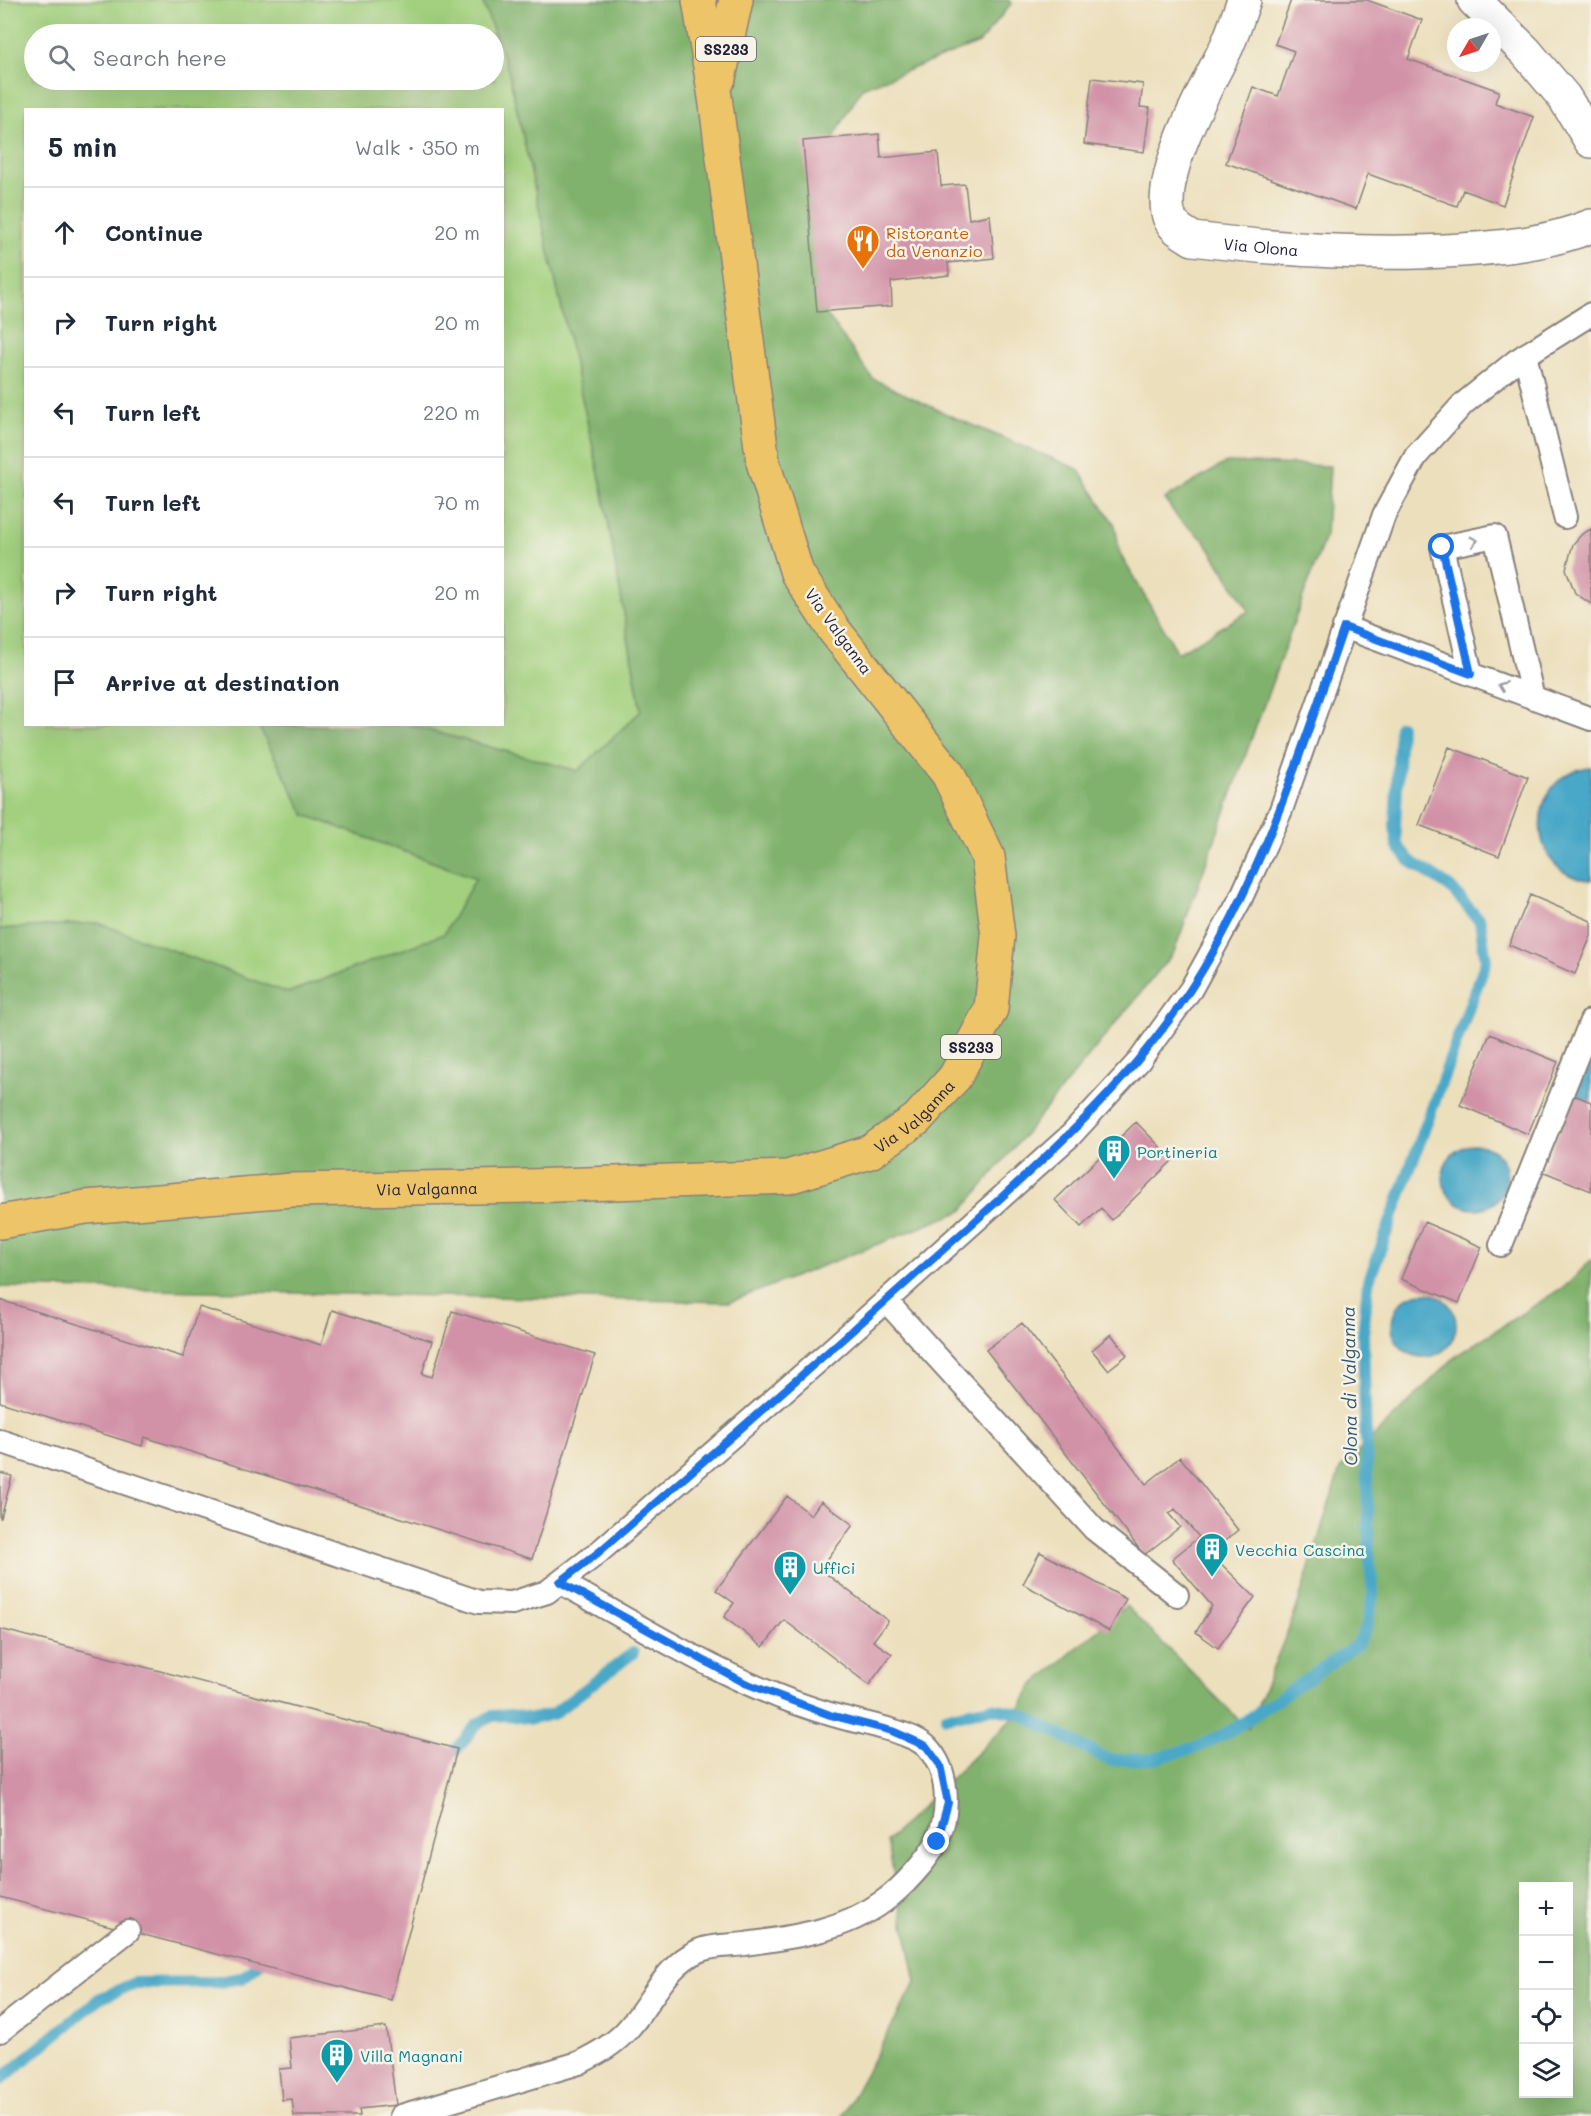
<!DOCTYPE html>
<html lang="en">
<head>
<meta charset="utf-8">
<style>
  :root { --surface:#fff; --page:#f6f6f7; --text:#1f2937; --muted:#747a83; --line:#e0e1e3 }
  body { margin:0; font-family:Mali,sans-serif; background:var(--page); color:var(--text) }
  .controls { position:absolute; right:18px; bottom:18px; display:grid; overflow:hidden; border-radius:0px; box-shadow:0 6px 24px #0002 }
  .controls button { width:54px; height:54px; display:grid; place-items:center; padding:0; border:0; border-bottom:2px solid var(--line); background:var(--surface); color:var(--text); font:30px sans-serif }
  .compass { position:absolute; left:1447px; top:18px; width:54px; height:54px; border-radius:50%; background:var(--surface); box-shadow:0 6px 24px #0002; rotate:231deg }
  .stop { position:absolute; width:18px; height:18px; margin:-14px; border:4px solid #1a73e8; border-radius:50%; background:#fff }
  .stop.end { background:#1a73e8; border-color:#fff; box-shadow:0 2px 6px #0008 }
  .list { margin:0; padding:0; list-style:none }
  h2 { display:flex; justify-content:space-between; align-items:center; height:78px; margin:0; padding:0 24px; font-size:26px }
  h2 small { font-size:20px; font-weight:400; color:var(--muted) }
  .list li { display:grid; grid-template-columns:39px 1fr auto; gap:18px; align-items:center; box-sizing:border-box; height:90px; padding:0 24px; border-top:2px solid var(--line) }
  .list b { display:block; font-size:22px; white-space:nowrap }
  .list em { font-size:20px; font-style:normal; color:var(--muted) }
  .icon { flex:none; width:33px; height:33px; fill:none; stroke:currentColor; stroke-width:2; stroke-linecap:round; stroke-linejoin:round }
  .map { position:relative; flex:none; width:1591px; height:2116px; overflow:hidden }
  .search { position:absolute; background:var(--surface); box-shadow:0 6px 24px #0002; left:24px; top:24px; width:480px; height:66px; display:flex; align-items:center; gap:15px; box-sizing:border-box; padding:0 21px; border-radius:33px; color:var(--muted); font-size:22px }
  .panel { position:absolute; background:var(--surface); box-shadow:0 6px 24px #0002; left:24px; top:108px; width:480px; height:618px; border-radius:0px }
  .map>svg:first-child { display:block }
  .green { fill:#a2d07e; stroke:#62795c; stroke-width:1.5; fill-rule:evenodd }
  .forest { fill:#81b26d; stroke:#526a54; stroke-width:1.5; fill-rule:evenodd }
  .water { fill:#48a8c7; stroke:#356581; stroke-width:1.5 }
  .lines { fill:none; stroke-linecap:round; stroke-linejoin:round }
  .stream { stroke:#48a8c7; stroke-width:12 }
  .building { fill:#d192a7 }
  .service-casing { stroke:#87807c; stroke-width:26 }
  .minor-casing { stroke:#87807c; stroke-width:36 }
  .primary-casing { stroke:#87807c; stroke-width:36 }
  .service { stroke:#fff; stroke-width:22 }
  .minor { stroke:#fff; stroke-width:33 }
  .primary { stroke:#eec469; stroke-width:33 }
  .oneway { stroke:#9c9ca7 }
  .route { stroke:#1a73e8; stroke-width:8 }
  .labels { text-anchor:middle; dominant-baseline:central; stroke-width:5; stroke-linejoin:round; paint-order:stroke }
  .shield { fill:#f7f3e8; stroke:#62616f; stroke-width:1.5 }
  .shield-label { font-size:15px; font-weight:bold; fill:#22223b }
  .food-label { font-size:16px; fill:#c56008; stroke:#f7f3e8; text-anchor:start }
  .street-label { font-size:16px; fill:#22223b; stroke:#f7f3e8 }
  .culture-label { font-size:16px; fill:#0d838f; stroke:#f7f3e8; text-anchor:start }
  .water-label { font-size:18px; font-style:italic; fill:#315873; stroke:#f7f3e8 }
</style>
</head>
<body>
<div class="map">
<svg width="1591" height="2116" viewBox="0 0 1591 2116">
  <rect width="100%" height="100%" fill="#f7f3e8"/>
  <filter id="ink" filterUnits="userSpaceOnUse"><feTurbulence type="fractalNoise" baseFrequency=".0167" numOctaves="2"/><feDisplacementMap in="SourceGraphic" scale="12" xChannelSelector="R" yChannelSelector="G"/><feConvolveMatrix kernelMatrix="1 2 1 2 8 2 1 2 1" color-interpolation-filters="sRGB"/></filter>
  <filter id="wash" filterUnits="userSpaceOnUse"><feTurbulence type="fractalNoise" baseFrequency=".008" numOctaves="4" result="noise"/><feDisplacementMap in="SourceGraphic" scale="24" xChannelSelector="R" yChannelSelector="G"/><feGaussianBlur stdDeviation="1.35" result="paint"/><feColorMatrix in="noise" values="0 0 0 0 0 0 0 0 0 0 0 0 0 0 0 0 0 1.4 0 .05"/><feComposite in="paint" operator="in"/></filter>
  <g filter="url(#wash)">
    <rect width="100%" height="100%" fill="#ecdfbc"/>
    <!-- green -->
    <path class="green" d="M0,0H482L508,70L602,487L641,711L578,771L409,725L502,724V110H26V724L258,725L305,815L476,878L444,934L287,993L98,923L0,929ZM34,34H494V80H34Z"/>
    <!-- forest -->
    <path class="forest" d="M482,0H1009L1011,4L979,43L862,88L810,179L827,315L873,379L953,417L1078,469L1115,525L1120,554L1178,653L1249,611L1205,541L1177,517L1165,499L1227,462L1330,466L1326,534L1174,952L962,1211L730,1302L0,1287V929L98,923L288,993L444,934L476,878L305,815L258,725H409L578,771L641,711L602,487L508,70Z
      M1591,1260V2116H842L916,1982L887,1841L1018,1713L1031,1687L1126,1606L1248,1729L1295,1613L1340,1469L1457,1355L1568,1284ZM1524,1886H1568V2094H1524Z"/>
    <!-- water -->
    <path class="water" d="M1591,767V880C1525,878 1522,774 1591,767Z
      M1591,1050V1102L1574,1095Z
      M1443 1177a32 32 0 1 1 64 0a32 32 0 1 1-64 0Z
      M1392 1325a32 32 0 1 1 64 0a32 32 0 1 1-64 0Z"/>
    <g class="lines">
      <!-- stream -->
      <path class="stream" d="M946,1717L991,1708L1018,1713L1109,1760L1153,1759L1198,1747L1234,1729L1357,1645L1367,1626L1373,1595L1369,1550L1363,1335L1368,1283L1486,961L1480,921L1450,887L1409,860L1397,845L1395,825L1400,726
        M457,1749L476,1725L492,1716L510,1715L532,1719L553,1714L633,1653
        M0,2080L99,1999L135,1983L218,1982L242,1978L258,1965"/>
    </g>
    <g id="blocks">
      <!-- building -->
      <path class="building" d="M1291,0H1367L1422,20L1408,59L1499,91L1495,103L1534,117L1503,205L1463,190L1457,206L1368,174L1356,209L1226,163L1253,87L1278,96L1294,51L1275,44Z
        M1092,78L1143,84L1140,107L1150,108L1144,152L1084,144Z
        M879,134L881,158L938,152L941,186L965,184L969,219L990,215L994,258L948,263L949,275L891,282L892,306L817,312L803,141Z
        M1591,529V604L1575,593L1566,569L1573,544L1582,534Z
        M1449,747L1528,777L1499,856L1419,825Z
        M1530,895L1591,921V936L1575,974L1509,945Z
        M1490,1034L1558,1062L1528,1134L1460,1105Z
        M1574,1095L1591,1102V1191L1542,1171Z
        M1136,1122L1173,1160L1112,1220L1101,1208L1081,1227L1055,1200Z
        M1424,1222L1482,1247L1459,1303L1401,1279Z
        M0,1300L183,1357L199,1307L321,1345L332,1310L432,1341L422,1374L432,1377L452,1311L595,1355L532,1559L144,1437L142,1446L0,1402Z
        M1022,1323L1146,1484L1180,1457L1238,1530L1210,1553L1255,1597L1218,1648L1196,1632L1212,1606L1172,1559L1199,1537L1175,1509L1169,1514L1180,1527L1144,1555L986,1350Z
        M1111,1334L1127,1355L1108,1370L1092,1350Z
        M0,1473L12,1476L1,1518H0Z
        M787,1496L811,1515L821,1501L853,1525L820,1569L888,1621L873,1641L892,1654L869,1685L784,1620L763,1647L724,1617L734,1603L716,1590Z
        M1040,1552L1126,1599L1109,1631L1023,1584Z
        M0,1629L457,1749L391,2000L0,1897Z
        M386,2027L396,2105L359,2109L360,2116H294L292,2099L282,2100L279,2069L292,2068L289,2038Z"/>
    </g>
  </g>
  <g filter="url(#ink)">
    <use href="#blocks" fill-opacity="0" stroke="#87807c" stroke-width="1.5"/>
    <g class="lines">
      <!-- service casing -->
      <g class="service-casing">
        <path id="service" d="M1525,355L1565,517
          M1344,627L1591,719
          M1471,674L1442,547L1495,536L1533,698
          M1501,1245L1591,1021
          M886,1301L1094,1529L1177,1595
          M0,1441L479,1602L512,1603L547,1592L599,1552L830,1351L1071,1135L1139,1061L1191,989L1240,900L1281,810L1384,515L1416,456L1463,404L1516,361L1591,314
          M0,2031L128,1931
          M401,2116L579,2063C596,2054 612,2046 626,2031C650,2006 664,1966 698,1951C711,1945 731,1946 745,1944C794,1937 843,1931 884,1901C901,1889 929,1859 937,1841C950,1812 950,1771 927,1747C911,1731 856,1722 833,1715C736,1688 648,1630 560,1582"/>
      </g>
      <!-- minor casing -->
      <g class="minor-casing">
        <g id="minor">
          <path id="s1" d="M1244,0C1238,16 1233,33 1226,48C1206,88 1160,168 1168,213C1171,227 1182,232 1193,239C1282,250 1371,256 1462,250C1506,247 1549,243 1591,226"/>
          <path d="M1474,0L1526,52L1564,97L1591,141"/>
        </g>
      </g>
      <!-- primary casing -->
      <g class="primary-casing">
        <g id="primary">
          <path d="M719,78L736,0"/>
          <path id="s2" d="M0,1222L86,1207L292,1190L528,1186L788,1177L870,1152L917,1119L955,1077L991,1009L998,936L988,857L948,774L834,630L797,573L763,462L715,97L699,0"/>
        </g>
      </g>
      <!-- service -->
      <use href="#service" class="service"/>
      <!-- minor -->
      <use href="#minor" class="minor"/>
      <!-- primary -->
      <use href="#primary" class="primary"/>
    </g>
    <!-- one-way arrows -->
    <defs><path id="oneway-chevron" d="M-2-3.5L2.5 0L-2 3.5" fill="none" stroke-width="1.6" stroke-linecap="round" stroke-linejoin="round" transform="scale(1.5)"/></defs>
    <g class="oneway">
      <use href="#oneway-chevron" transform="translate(1474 541) rotate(-12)"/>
      <use href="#oneway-chevron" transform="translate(1502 686) rotate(-159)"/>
    </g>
  </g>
  <g class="lines" filter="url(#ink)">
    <!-- route -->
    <path class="route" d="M937,1842L948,1803L940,1765L926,1746L892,1731L830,1715L745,1683L560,1582L599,1552C711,1455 823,1357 934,1258C1026,1175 1121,1096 1190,990C1262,880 1301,751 1344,627L1471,674L1442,547"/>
  </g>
  <!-- icons -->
  <defs>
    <g id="restaurant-pin" transform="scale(1.725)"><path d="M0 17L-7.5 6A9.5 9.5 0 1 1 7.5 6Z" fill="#e8710a" stroke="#f7f3e8"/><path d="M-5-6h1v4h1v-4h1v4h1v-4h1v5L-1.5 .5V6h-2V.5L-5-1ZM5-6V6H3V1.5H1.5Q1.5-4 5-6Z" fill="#fff"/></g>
    <g id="building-pin" transform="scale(1.725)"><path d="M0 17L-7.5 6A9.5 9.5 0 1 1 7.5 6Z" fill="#0f9aa8" stroke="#f7f3e8"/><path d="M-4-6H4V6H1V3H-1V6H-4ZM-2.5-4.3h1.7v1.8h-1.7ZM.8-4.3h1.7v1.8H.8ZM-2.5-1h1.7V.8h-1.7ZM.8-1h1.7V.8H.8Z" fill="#fff"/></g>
  </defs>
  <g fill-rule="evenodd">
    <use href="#restaurant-pin" x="863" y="241"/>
    <use href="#building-pin" x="1114" y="1151"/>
    <use href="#building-pin" x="1212" y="1549"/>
    <use href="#building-pin" x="790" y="1567"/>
    <use href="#building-pin" x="337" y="2055"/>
  </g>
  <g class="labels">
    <!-- shield labels -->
    <g class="shield">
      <rect x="696" y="37" width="60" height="24" rx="4.5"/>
      <rect x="941" y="1035" width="60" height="24" rx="4.5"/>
    </g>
    <g class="shield-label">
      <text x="726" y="49">SS233</text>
      <text x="971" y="1047">SS233</text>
    </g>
    <!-- food labels -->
    <g class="food-label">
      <text x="886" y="232">Ristorante<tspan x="886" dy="18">da Venanzio</tspan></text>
    </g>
    <!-- street labels -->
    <g class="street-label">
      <text stroke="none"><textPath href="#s1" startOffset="334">Via Olona</textPath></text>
      <text transform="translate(839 631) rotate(54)">Via Valganna</text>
      <text stroke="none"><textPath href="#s2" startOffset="933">Via Valganna</textPath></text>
      <text stroke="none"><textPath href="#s2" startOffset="429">Via Valganna</textPath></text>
    </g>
    <!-- culture labels -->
    <g class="culture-label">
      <text x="1137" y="1151">Portineria</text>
      <text x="1235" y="1549">Vecchia Cascina</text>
      <text x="813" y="1567">Uffici</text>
      <text x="360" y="2055">Villa Magnani</text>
    </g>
    <!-- water labels -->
    <g class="water-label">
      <text transform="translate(1349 1386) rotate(-91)">Olona di Valganna</text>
    </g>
  </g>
</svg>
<div class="controls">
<button>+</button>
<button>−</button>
<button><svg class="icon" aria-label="locate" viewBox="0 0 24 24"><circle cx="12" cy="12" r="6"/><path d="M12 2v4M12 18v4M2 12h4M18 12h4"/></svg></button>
<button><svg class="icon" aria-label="layers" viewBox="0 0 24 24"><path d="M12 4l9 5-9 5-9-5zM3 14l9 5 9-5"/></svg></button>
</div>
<svg class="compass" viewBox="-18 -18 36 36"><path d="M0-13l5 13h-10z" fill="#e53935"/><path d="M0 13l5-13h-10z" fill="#747a83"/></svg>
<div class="stop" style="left:1442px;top:547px"></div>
<div class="stop end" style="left:937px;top:1842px"></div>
<div class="search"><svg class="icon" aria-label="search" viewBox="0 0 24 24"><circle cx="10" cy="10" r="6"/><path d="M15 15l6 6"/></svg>Search here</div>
<section class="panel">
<h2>5 min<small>Walk · 350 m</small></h2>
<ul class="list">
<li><svg class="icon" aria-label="ahead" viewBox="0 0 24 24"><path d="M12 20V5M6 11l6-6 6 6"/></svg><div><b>Continue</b></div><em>20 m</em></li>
<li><svg class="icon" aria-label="right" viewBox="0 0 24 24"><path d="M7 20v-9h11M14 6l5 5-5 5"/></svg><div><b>Turn right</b></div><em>20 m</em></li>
<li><svg class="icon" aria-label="left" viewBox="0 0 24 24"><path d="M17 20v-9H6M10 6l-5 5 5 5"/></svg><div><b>Turn left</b></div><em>220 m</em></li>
<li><svg class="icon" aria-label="left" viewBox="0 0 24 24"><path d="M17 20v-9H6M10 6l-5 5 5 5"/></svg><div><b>Turn left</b></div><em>70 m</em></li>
<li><svg class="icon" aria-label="right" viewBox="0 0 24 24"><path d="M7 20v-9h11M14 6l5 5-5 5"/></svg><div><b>Turn right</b></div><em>20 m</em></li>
<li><svg class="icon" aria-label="arrive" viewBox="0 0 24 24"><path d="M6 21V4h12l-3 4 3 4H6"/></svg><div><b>Arrive at destination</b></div></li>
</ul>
</section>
</div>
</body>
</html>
